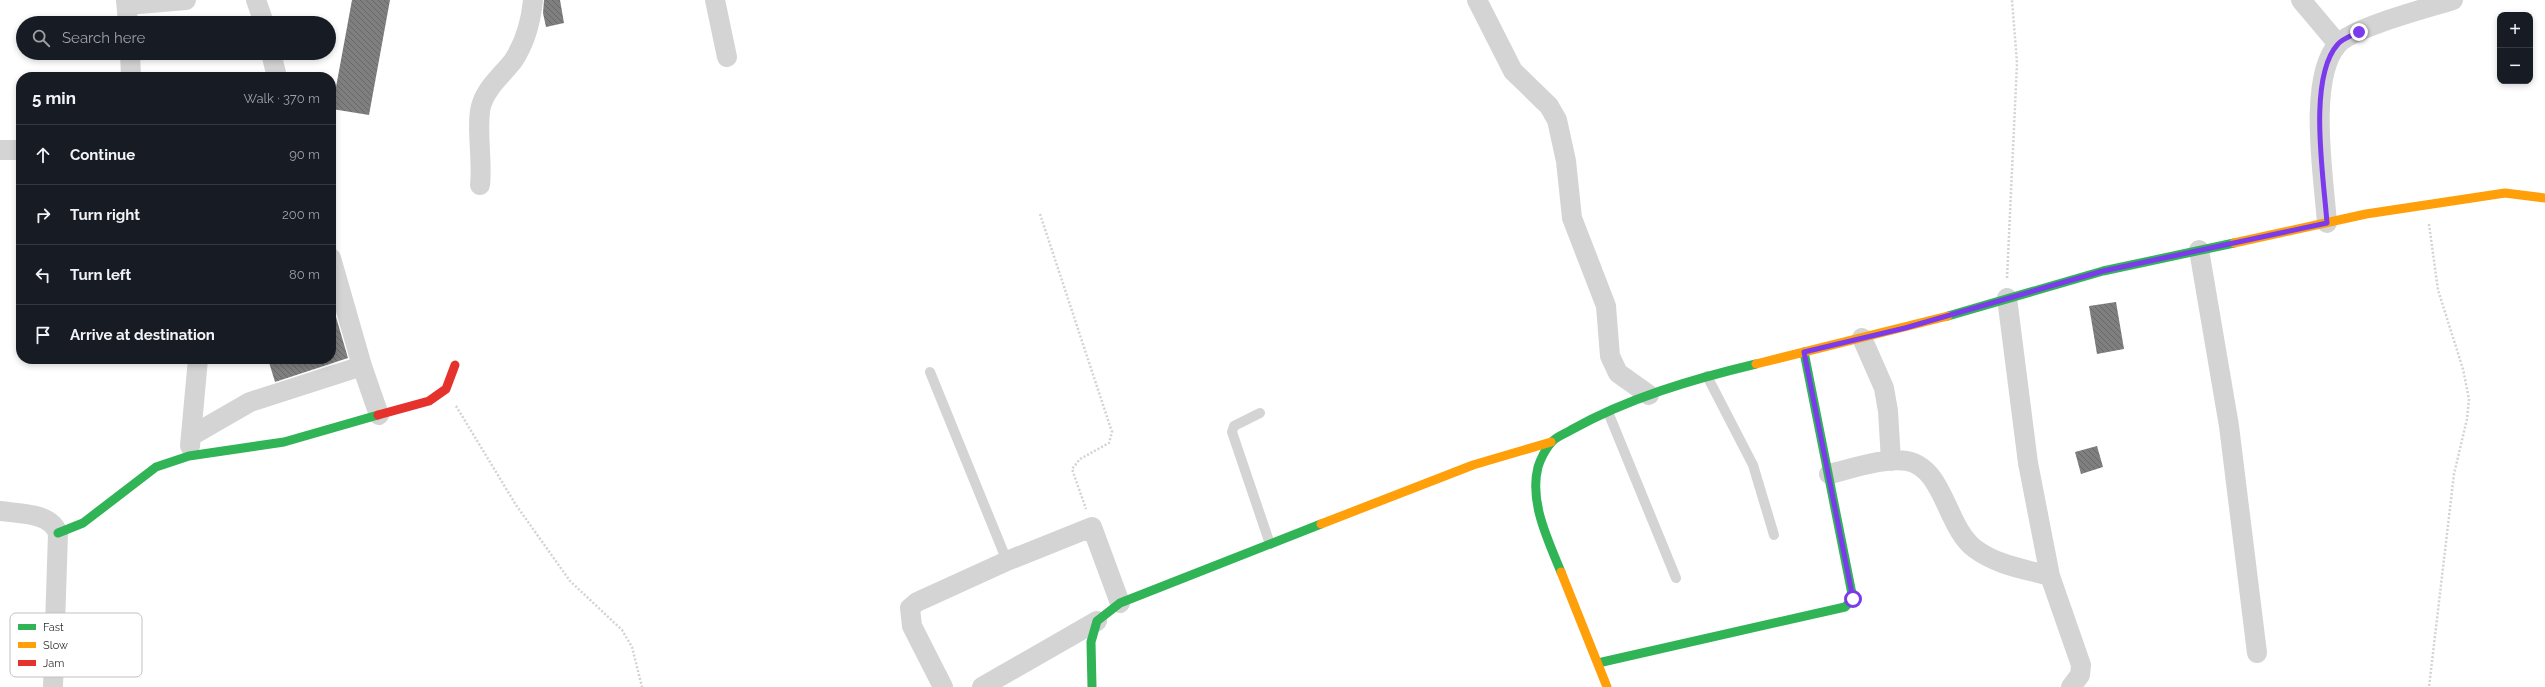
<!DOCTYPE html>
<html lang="en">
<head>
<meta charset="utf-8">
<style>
  :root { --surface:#171b24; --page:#20242c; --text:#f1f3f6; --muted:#9ea1a6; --line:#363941 }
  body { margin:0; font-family:Raleway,sans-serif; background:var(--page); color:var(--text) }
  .controls { position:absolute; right:12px; top:12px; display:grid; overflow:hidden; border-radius:8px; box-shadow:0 2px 6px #0003 }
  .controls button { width:36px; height:36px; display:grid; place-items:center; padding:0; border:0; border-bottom:1px solid var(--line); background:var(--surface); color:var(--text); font:20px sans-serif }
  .stop { position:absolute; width:12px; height:12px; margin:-9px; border:3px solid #7c3aed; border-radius:50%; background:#fff }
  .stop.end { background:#7c3aed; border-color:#fff; box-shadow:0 1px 4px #0008 }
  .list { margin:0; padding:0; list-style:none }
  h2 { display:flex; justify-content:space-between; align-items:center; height:52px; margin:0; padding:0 16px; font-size:17px }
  h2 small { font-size:13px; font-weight:400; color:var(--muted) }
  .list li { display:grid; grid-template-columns:26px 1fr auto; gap:12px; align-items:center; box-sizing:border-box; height:60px; padding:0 16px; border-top:1px solid var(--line) }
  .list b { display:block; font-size:15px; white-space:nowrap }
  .list em { font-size:13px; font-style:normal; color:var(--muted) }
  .icon { flex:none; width:22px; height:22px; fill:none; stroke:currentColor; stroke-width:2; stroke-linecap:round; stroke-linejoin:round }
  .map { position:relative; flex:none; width:2545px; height:687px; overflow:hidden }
  .search { position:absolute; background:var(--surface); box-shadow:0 2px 6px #0003; left:16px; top:16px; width:320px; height:44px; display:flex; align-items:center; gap:10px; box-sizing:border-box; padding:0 14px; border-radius:22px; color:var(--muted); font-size:15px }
  .panel { position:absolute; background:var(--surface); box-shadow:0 2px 6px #0003; left:16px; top:72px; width:320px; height:292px; border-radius:16px }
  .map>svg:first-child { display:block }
  .building { fill:url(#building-back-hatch) }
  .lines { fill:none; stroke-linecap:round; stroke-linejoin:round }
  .path { stroke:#d3d3d3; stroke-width:2.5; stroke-dasharray:2 2; stroke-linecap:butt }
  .lane { stroke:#d4d4d4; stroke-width:10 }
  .street { stroke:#d4d4d4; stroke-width:20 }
  .fast { stroke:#30b455; stroke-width:9 }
  .slow { stroke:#ff9f0a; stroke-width:9 }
  .jam { stroke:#e5322d; stroke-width:9 }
  .route { stroke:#7c3aed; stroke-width:5 }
  .key { fill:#fff; stroke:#c1c1c1; stroke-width:1 }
  .key-label { font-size:11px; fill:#303030 }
</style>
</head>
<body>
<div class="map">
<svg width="2545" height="687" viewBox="0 0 2545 687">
  <defs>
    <pattern id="building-back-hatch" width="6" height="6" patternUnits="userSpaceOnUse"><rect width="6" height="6" fill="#7f7f7f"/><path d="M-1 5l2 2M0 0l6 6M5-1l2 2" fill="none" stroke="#686868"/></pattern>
  </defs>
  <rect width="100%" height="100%" fill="#fff"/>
  <!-- building -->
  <path class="building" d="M352,0H390L369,115L332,109Z
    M544,0H560L564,23L546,27L543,13Z
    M331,300L348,358L275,382L268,359H331Z
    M2116,302L2124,349L2097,354L2089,306Z
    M2097,446L2103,467L2081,474L2075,452Z"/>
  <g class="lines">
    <!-- path -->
    <path class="path" d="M1040,214L1112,432L1109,443L1080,459L1072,469L1086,509
      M2429,224L2438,290L2463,369L2469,399L2467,419L2454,474L2429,687
      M2007,278L2017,63L2012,0
      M456,406L516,505L570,581L622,630L632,647L642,687"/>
    <!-- lane -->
    <path class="lane" d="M930,372L1007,561
      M1707,376L1753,465L1774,535
      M1608,412L1676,578
      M1260,413L1234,426L1232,432L1270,544"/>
    <!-- street -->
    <path class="street" d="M126,0L128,23
      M256,0L264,23
      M715,0L727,57
      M1477,0L1513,71L1549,106L1557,120L1566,161L1572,218L1606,306L1610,356L1618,373L1649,395
      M2301,0L2338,44
      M127,5L186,0
      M130,53L131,77
      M271,53L277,77
      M0,150H21
      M480,185C483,161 475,121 482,103C488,86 503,74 513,61C525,43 531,21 533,0
      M2327,223C2324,179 2307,78 2338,44C2354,27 2428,8 2453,0
      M2199,250L2229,426L2257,653
      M331,258L362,366L379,415
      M2007,298L2028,463L2050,576L2081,665L2080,675L2071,687
      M1862,338L1884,388L1888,411L1891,461
      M191,436L250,402L362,366
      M190,446L198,359
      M1829,474C1851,469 1885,457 1907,461C1944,468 1946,526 1974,548C1996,565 2024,569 2050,576
      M0,511C19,514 50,512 58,533L53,687
      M943,687L912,626L910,608L917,602L1007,561L1092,527L1120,603
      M982,687L1097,621"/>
    <!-- fast -->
    <path class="fast" d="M1948,316L2103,271L2234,243
      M58,533L83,523L156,467L189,456L284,442L378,415
      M1561,572C1548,540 1529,502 1538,467C1540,460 1546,448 1551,443C1555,437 1565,434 1571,430C1628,398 1693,379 1756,364
      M1598,663L1845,607L1853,599L1804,352
      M1092,687L1091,642L1097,621L1120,603L1321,524"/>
    <!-- slow -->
    <path class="slow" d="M2234,243L2366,214L2505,193L2545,198
      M1756,364L1948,316
      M1321,524L1473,465L1551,442
      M1561,572L1607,687"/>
    <!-- jam -->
    <path class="jam" d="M378,415L429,401L446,389L455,365"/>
  </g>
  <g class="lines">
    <!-- route -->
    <path class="route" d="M1853,599L1804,352L1905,328L2103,271L2327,223C2324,179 2307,78 2338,44C2342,39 2353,35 2359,32"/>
  </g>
  <!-- legend -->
  <rect x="10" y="613" width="132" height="64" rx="6" class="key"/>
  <rect x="18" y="624" width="18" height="6" fill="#30b455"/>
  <rect x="18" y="642" width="18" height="6" fill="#ff9f0a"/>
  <rect x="18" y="660" width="18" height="6" fill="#e5322d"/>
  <g class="key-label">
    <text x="43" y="631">Fast</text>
    <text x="43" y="649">Slow</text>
    <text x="43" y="667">Jam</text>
  </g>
</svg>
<div class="controls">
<button>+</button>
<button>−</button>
</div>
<div class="stop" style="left:1853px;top:599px"></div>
<div class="stop end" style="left:2359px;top:32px"></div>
<div class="search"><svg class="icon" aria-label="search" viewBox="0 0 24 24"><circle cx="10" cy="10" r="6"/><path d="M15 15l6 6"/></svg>Search here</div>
<section class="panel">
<h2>5 min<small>Walk · 370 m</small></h2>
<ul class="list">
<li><svg class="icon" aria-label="ahead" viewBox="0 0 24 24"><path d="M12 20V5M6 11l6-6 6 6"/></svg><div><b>Continue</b></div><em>90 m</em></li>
<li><svg class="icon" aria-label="right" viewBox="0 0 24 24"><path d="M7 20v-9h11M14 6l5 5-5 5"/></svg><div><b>Turn right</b></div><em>200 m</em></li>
<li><svg class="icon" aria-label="left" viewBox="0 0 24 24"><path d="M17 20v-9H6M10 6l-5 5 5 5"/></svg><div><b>Turn left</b></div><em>80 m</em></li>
<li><svg class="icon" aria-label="arrive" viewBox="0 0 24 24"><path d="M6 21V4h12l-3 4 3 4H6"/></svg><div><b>Arrive at destination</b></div></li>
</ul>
</section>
</div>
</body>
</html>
